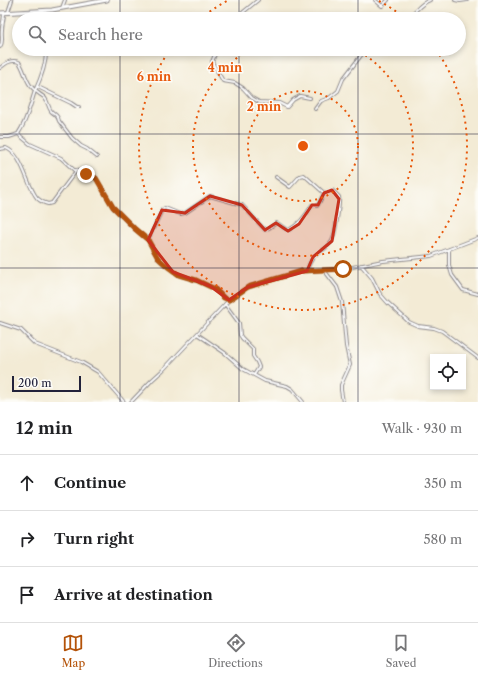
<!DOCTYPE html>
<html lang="en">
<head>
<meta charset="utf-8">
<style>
  :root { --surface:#fff; --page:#f2f2f2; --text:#202124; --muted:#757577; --line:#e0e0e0; --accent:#b45309 }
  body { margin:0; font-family:"Libre Caslon Text",serif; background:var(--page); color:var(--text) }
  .controls { position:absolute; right:12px; bottom:12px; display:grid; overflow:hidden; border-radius:0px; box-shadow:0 2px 6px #0003 }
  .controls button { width:36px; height:36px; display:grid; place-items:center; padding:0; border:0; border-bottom:1px solid var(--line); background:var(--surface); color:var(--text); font:20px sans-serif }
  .scale { position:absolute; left:12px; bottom:10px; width:69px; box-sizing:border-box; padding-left:4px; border:2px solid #22223b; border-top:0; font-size:11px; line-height:14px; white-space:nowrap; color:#22223b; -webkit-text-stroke:3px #fdfcf7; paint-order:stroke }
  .stop { position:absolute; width:12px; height:12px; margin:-9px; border:3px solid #b45309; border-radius:50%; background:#fff }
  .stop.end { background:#b45309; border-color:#fff; box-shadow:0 1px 4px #0008 }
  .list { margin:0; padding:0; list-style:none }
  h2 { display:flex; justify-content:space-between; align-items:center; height:52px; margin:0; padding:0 16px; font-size:17px }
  h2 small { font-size:13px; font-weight:400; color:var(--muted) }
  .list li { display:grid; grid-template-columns:26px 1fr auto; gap:12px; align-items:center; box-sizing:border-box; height:56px; padding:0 16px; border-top:1px solid var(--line) }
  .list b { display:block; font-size:15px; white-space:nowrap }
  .list em { font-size:13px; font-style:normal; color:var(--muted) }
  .icon { flex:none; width:22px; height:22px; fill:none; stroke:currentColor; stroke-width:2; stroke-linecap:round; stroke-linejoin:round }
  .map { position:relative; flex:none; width:478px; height:402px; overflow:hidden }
  .search { position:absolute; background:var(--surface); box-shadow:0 2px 6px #0003; left:12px; right:12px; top:12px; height:44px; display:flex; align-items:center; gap:10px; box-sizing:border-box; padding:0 14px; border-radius:22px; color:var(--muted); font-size:15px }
  .sheet { height:220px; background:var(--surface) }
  nav { display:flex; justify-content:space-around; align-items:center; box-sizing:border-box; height:56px; border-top:1px solid var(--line); background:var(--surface); font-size:11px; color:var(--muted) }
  nav a { display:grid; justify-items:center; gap:2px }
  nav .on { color:var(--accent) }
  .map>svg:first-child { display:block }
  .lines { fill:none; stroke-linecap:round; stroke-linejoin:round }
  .street-casing { stroke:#8a8688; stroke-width:4 }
  .secondary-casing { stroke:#8a8688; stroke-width:5 }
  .street { stroke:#fff; stroke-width:2 }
  .secondary { stroke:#fff; stroke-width:3 }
  .route { stroke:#b45309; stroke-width:5 }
  .marked { fill:#c8321e; fill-opacity:0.2; stroke:#c8321e; stroke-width:3; stroke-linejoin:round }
  .grid { fill:none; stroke:#22223b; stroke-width:1; stroke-opacity:0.55 }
  .ring { fill:none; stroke:#e8590c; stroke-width:2; stroke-dasharray:2 4 }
  .centre { fill:#e8590c; stroke:#fdfcf7; stroke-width:2 }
  .ring-label { font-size:12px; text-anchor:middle; font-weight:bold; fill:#e8590c; stroke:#fdfcf7; stroke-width:3; stroke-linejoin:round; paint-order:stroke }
</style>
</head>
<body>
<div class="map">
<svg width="478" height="402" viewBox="0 0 478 402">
  <rect width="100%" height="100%" fill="#fdfcf7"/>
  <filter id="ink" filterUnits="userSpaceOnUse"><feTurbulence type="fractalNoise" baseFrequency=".025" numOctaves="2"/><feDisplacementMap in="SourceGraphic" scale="8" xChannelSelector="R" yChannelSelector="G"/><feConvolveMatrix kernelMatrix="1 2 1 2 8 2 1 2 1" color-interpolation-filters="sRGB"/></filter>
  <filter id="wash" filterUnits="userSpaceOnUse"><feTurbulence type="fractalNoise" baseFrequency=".012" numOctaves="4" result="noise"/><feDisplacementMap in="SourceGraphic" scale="16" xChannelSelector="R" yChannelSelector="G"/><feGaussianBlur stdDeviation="0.9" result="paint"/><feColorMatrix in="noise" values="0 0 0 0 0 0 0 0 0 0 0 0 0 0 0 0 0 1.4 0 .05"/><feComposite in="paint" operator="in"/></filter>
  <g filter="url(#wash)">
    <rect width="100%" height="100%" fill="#f3ebd5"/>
  </g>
  <g filter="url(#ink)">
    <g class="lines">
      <!-- street casing -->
      <g class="street-casing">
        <path id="street" d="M375,0L382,6L388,0
          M455,0L460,1L467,0
          M62,8L65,0
          M42,11V19
          M8,12L12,0
          M238,19L241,14L258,0
          M406,19C415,13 420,3 430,0
          M0,47C4,41 1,37 2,30C2,24 4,19 4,13
          M46,49C47,63 41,78 35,91C30,106 27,121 18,134L30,144L61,158L74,170L90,174L96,178L113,207L135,229L148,240L158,258L164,264L179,275L195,280L215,289L224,298L229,300L248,287L302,271L343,269L383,261L431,256L478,238
          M217,49L212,62L223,81L235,83L243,88L252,98L259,102L279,103L287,107L293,100L300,96L310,98
          M0,68C6,63 11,59 19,62C24,69 25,78 30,85C34,90 39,94 44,97C48,101 48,107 51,111C55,115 58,115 59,121L72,138L81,146L87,149L97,157
          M38,87L71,103L77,107H79
          M315,109L321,101L329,98L338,91L343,79L366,49
          M0,137H9L18,134
          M0,149L6,148C23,155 26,184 37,198C40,201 44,203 48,204L52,203L76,171
          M276,177L290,187L300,176L304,175L324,193L332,190L339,197C340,202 335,236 332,241C324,254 312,250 307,271
          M148,240L162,210L165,208L180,214L185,213L210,196L242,205L265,230L269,228L276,223C281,224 284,230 289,230C300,224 306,216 312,205L317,206L318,205L324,193
          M449,249V265L452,275L463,290L478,294
          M361,265L372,278L380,294L388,303L409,322L418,326L434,328L442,331L478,358
          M324,270L337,287L342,302L346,346L350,365L341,385V390L343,402
          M225,304L239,323L240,335L242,338L253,349V356L257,362L259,367L254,375
          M0,323L21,330L35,344L81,362L98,372L124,402
          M197,334L225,353L243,369L265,381L287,386L292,389L303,402
          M131,402L152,380L163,370L229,300"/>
      </g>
      <!-- secondary casing -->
      <g class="secondary-casing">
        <path id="secondary" d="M0,13L52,10L107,0"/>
      </g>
      <!-- street -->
      <use href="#street" class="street"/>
      <!-- secondary -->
      <use href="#secondary" class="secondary"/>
    </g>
  </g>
  <g class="lines" filter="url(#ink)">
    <!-- route -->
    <path class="route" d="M86,174L96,178L113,207L135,229L148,240L158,258L168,267L179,275L196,280L215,289L224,298L229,300L248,287L302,271L343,269"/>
  </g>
  <!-- marked area -->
  <path class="marked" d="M332,190L339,199L332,241L313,257L307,271L248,287L229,300L210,286L173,272L148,240L162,210L185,213L210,196L242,205L265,230L276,223L288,231L299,224L312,205H318L324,193Z"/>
  <!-- grid -->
  <path class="grid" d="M120,0V19M239,0V19M358,0V19M120,49V402M239,49V402M358,49V402M0,134H478M0,268H478"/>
  <!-- distance rings -->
  <g class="ring">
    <circle cx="303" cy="146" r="55"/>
    <path d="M355 49A110 110 0 1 1 251 49"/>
    <path d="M200 19A164 164 0 0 1 227 1M379 1A164 164 0 0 1 406 19M436 50A164 164 0 1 1 170 50"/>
  </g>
  <circle cx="303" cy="146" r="6" class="centre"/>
  <g class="ring-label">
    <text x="225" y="72">4 min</text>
    <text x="154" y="81">6 min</text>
    <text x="264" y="111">2 min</text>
  </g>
</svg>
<div class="controls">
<button><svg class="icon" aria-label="locate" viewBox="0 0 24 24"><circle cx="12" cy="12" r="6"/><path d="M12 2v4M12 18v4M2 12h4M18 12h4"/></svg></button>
</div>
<div class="scale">200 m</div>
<div class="stop" style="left:343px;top:269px"></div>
<div class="stop end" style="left:86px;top:174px"></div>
<div class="search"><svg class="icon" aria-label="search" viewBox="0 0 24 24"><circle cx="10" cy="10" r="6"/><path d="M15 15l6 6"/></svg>Search here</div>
</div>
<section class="sheet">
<h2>12 min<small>Walk · 930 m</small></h2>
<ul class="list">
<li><svg class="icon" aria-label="ahead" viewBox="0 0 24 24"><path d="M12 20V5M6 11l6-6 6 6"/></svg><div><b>Continue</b></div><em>350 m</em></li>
<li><svg class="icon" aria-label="right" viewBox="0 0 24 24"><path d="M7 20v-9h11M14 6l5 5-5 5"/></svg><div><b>Turn right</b></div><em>580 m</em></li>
<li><svg class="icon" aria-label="arrive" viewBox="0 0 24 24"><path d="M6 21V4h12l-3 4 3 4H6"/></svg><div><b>Arrive at destination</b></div></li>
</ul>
</section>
<nav>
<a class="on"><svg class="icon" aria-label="map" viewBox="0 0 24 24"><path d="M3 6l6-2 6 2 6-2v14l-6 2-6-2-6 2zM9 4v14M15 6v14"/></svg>Map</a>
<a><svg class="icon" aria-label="directions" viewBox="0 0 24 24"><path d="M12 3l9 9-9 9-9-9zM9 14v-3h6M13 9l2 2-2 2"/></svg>Directions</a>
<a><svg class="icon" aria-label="saved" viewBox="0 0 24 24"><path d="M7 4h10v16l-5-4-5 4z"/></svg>Saved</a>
</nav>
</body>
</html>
